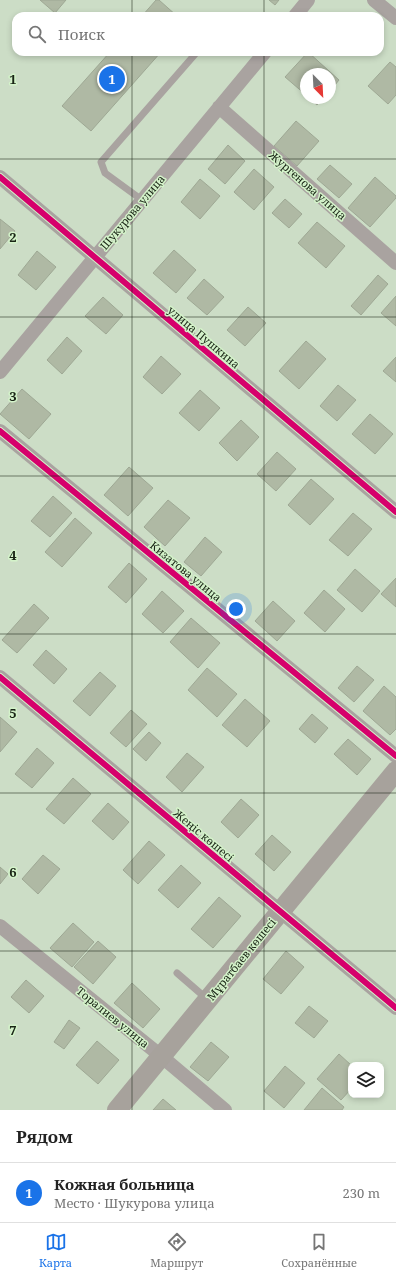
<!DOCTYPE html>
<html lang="ru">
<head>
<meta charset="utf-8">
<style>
  :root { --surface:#fff; --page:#f2f2f2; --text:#222; --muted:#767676; --line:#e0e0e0; --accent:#1a73e8 }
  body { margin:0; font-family:"Noto Serif",serif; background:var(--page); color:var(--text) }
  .controls { position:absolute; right:12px; bottom:12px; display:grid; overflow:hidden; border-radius:8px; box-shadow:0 2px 6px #0003 }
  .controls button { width:36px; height:36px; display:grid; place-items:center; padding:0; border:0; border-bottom:1px solid var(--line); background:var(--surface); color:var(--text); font:20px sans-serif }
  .compass { position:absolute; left:300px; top:68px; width:36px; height:36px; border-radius:50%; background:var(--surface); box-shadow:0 2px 6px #0003; rotate:156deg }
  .you { position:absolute; left:236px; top:609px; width:14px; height:14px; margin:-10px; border:3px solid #fff; border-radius:50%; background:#1a73e8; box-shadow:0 0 0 6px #1a73e833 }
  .badge { display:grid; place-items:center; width:26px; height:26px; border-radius:50%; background:var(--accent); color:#fff; font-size:13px; font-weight:700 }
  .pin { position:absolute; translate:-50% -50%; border:2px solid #fff; box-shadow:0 1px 4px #0006 }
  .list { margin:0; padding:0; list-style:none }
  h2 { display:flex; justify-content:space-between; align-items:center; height:52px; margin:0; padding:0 16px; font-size:17px }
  h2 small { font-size:13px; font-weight:400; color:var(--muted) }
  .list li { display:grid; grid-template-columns:26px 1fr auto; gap:12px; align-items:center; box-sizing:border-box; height:60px; padding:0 16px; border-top:1px solid var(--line) }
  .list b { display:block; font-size:15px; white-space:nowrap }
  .list p { margin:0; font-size:13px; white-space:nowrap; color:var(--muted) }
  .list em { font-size:13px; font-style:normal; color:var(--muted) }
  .icon { flex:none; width:22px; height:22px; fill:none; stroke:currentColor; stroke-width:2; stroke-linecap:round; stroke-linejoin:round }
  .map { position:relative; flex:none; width:396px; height:1110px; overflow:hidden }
  .search { position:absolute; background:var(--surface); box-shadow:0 2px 6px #0003; left:12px; right:12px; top:12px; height:44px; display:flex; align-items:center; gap:10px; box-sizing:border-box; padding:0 14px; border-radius:12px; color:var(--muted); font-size:15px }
  .sheet { height:112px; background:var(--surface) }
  nav { display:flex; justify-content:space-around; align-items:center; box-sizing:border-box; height:56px; border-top:1px solid var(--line); background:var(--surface); font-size:11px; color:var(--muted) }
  nav a { display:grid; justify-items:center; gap:2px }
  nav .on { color:var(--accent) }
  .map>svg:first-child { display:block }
  .building { fill:#afb9a4; stroke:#9ea894 }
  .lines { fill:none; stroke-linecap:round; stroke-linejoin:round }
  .lane { stroke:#a9a3a0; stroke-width:7 }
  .street { stroke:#a9a3a0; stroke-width:14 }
  .secondary { stroke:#a7a29c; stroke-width:20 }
  .cycleway-casing { stroke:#d4f3ca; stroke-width:8 }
  .cycleway { stroke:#d6006c; stroke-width:6 }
  .grid { fill:none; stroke:#192415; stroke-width:1; stroke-opacity:0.55 }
  .labels { text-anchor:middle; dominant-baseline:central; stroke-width:3; stroke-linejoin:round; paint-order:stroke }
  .street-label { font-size:11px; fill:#192415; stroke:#d4f3ca }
  .grid-label { font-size:13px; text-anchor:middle; font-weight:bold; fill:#192415; stroke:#d4f3ca; stroke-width:3; stroke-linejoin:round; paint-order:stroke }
</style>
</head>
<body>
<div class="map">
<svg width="396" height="1110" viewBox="0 0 396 1110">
  <rect width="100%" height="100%" fill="#ccddc6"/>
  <!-- building -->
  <path class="building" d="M40,0H66L55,13Z
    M156,0H159L177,16H142Z
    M269,0H279L275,5Z
    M110,52H161L91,131L62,106Z
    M308,52L339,80L330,91V74H306V95L285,77Z
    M390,62L396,67V95L388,104L368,86Z
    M309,98H323L317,105Z
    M296,121L319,141L297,166L274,146Z
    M228,145L245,161L225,184L208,169Z
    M330,165L352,184L339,198L317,179Z
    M254,169L274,187L254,210L234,192Z
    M375,177L396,196V198L370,227L348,208Z
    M200,179L220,196L200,219L181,202Z
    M285,199L302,214L289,228L272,213Z
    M0,219L15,231L0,249Z
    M317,222L345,246L326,268L298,243Z
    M174,250L196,270L176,293L153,273Z
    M37,251L56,267L36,290L18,275Z
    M378,275L388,284L361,315L351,306Z
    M204,279L224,297L207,315L187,298Z
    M396,296V326L381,313Z
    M103,297L123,315L106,334L85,316Z
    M248,307L266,323L245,346L227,330Z
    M67,337L82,351L62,374L47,360Z
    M306,341L326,359L299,389L279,371Z
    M161,356L181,374L162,394L143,377Z
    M396,357V382L383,371Z
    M338,385L356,400L337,421L320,406Z
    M22,389L51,414L29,439L0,414Z
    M200,390L220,408L199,431L179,413Z
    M370,414L393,434L375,454L352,434Z
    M241,420L259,437L237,461L219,443Z
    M277,452L296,469L276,491L257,474Z
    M129,467L153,488L128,516L104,495Z
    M311,479L334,499L310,525L288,505Z
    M53,496L72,513L50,537L31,521Z
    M168,500L190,518L165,546L144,527Z
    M353,513L372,529L348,556L329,540Z
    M75,518L92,533L62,567L45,552Z
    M205,537L222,552L201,576L184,562Z
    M129,563L147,579L126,603L108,587Z
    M355,569L380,591L362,612L337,590Z
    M396,578V607L381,594Z
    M324,590L345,609L325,632L304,613Z
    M162,591L184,611L163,633L142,614Z
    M273,601L295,621L277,641L255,621Z
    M34,604L49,618L17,653L2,640Z
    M191,618L220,643L198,668L170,642Z
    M46,650L67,669L54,684L33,665Z
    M357,666L374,680L354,702L338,688Z
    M207,668L237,694L217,717L188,690Z
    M100,672L116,686L90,716L73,701Z
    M384,686L396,697V729L390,735L363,711Z
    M245,699L270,721L247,747L222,725Z
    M131,710L147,724L126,747L110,733Z
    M312,714L328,728L315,743L299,729Z
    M0,717L17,732L0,752Z
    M149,732L161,743L146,761L133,749Z
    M348,739L371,759L357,775L334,754Z
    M37,748L54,763L32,788L15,774Z
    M187,753L204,767L182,792L166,777Z
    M73,778L91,794L64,824L46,809Z
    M241,799L259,815L238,838L221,822Z
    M108,803L129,822L113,840L92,821Z
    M272,835L291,852L274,871L255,854Z
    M149,841L165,855L138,884L123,870Z
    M43,855L60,869L38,894L22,879Z
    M181,865L201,883L178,908L158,890Z
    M0,867L8,874L0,884Z
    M219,897L241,916L213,948L191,929Z
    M73,923L94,942L72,967L50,948Z
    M98,941L116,957L93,984L74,967Z
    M286,951L304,967L281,994L263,979Z
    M26,980L44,996L29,1013L11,997Z
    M132,983L160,1009L143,1028L114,1003Z
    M309,1006L328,1021L314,1038L295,1023Z
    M69,1020L80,1028L64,1049L54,1042Z
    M97,1041L119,1060L98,1084L76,1065Z
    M211,1042L229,1057L208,1081L190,1067Z
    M339,1054L351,1065V1089L341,1100L317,1079Z
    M285,1066L305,1083L284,1108L264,1091Z
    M322,1088L344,1107L342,1110H304Z
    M163,1099L176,1110H153Z"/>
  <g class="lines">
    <!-- lane -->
    <path class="lane" d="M142,200L105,173L101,162L197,52
      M177,973L207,999"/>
    <!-- street -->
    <path class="street" d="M374,0L396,18
      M295,16L308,0
      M219,107L396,263
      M0,177L396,512
      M0,372L265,52
      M0,431L396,756
      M0,677L396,1008
      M0,926L161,1056L225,1110"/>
    <!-- secondary -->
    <path class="secondary" d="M117,1110L396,771"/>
    <!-- cycleway casing -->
    <g class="cycleway-casing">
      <path id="cycleway" d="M0,177L396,512
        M0,431L396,756
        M0,677L396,1008"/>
    </g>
    <!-- cycleway -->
    <use href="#cycleway" class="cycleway"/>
  </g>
  <!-- grid -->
  <path class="grid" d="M132,0V16M264,0V16M132,52V1110M264,52V1110M0,159H396M0,317H396M0,476H396M0,634H396M0,793H396M0,951H396"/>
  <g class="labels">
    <!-- street labels -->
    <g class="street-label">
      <text transform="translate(308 185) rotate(41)">Жургенова улица</text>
      <text transform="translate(132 212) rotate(-50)">Шукурова улица</text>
      <text transform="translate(204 337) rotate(40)">улица Пушкина</text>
      <text transform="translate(186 571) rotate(39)">Кизатова улица</text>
      <text transform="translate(204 835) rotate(40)">Жеңіс көшесі</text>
      <text transform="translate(241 959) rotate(-51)">Мұратбаев көшесі</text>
      <text transform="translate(113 1017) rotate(39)">Торалиев улица</text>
    </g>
  </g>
  <g class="grid-label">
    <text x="13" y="84">1</text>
    <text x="13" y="242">2</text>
    <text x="13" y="401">3</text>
    <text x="13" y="560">4</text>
    <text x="13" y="718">5</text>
    <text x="13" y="877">6</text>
    <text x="13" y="1035">7</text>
  </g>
</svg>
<div class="controls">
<button><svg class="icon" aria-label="layers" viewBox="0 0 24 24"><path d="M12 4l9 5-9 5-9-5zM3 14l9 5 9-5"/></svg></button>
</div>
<svg class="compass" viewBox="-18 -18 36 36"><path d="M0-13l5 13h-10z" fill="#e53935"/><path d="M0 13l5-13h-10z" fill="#767676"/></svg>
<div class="you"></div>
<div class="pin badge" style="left:112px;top:79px">1</div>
<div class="search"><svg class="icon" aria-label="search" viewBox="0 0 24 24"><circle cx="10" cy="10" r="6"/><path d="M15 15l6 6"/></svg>Поиск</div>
</div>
<section class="sheet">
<h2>Рядом<small></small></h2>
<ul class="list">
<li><span class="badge">1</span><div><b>Кожная больница</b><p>Место · Шукурова улица</p></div><em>230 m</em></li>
</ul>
</section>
<nav>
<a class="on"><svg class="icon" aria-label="map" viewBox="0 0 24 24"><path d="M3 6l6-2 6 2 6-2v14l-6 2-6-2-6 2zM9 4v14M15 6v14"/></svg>Карта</a>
<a><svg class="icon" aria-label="directions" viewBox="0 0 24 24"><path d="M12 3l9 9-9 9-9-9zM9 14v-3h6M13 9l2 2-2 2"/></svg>Маршрут</a>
<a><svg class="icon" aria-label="saved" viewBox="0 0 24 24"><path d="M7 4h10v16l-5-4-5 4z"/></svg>Сохранённые</a>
</nav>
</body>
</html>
